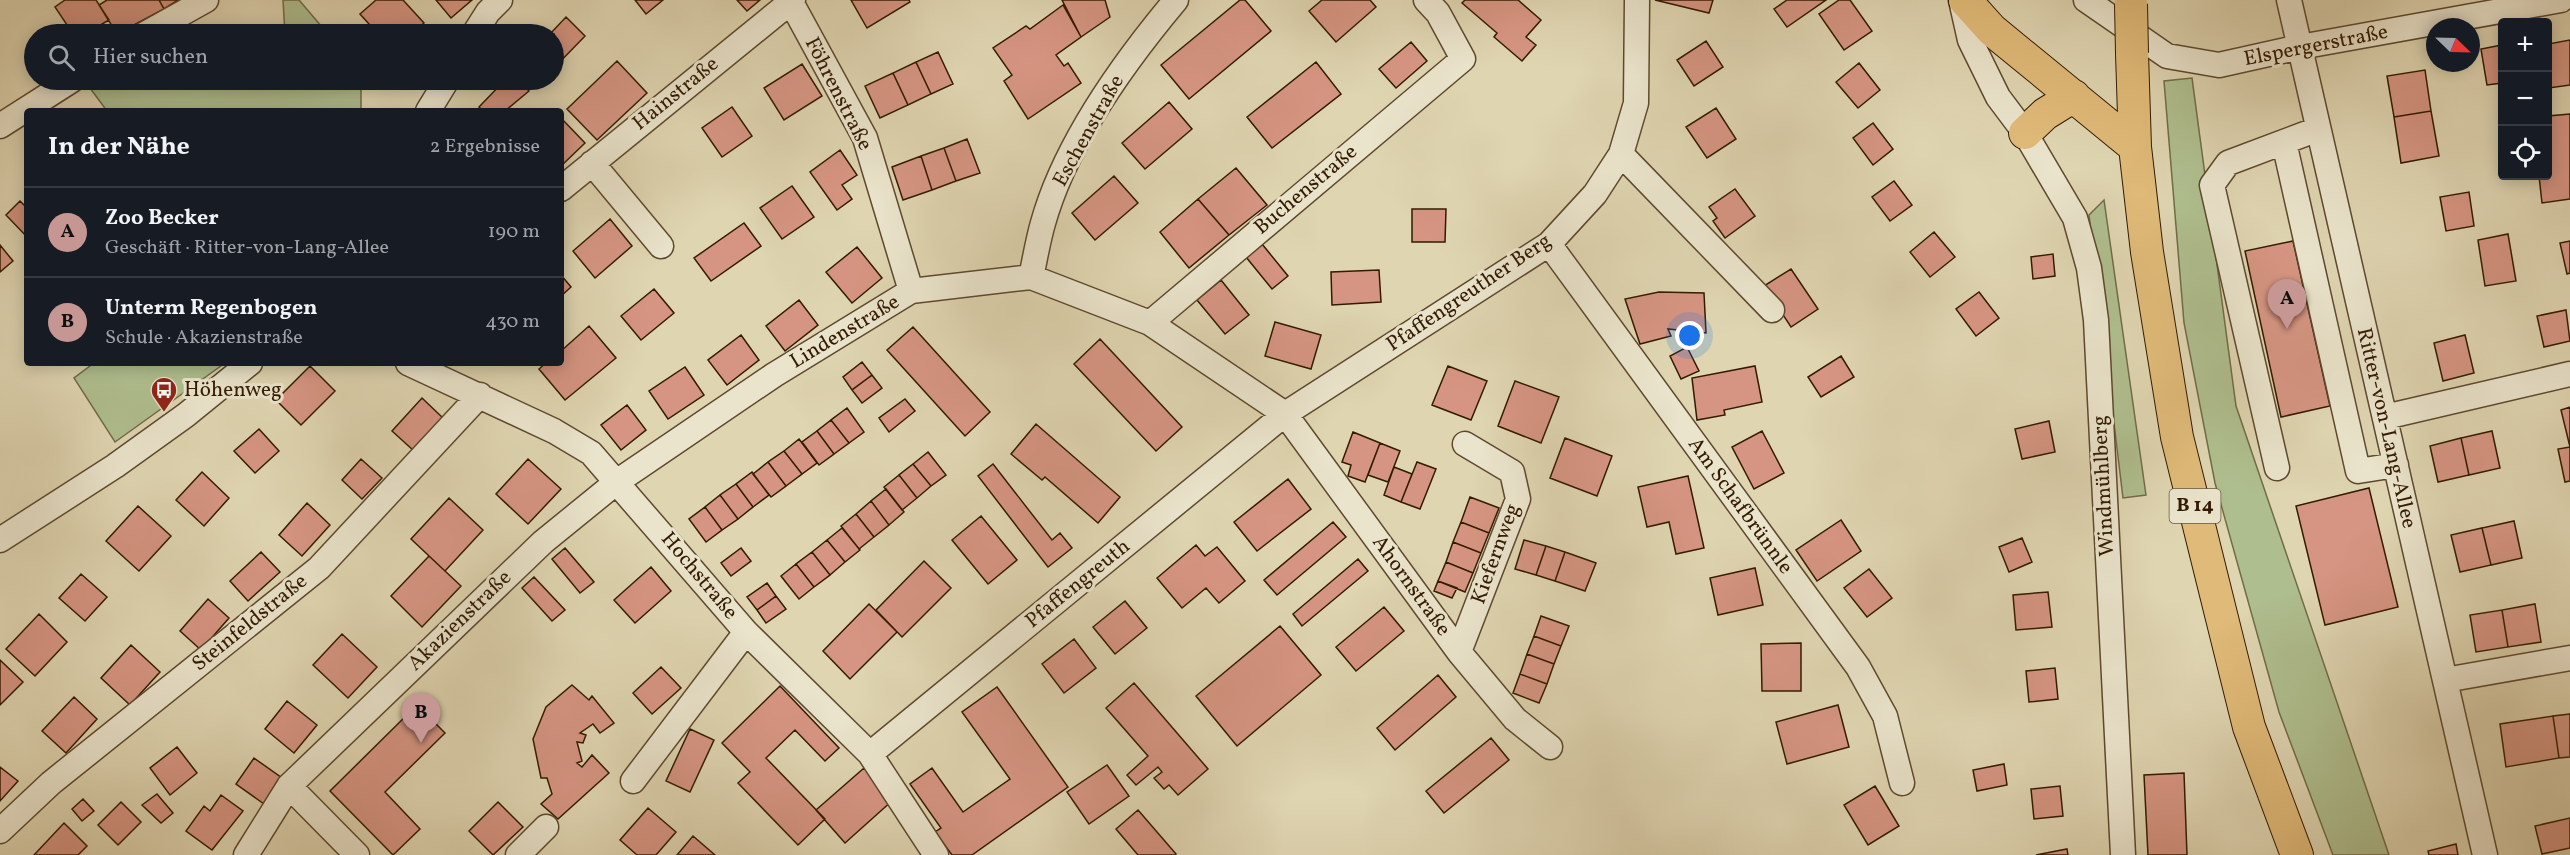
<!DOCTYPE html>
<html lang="de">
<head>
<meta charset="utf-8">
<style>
  :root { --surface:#171b24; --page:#20242c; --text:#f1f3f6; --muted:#9ea1a6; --line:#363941; --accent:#c59692 }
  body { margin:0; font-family:Vollkorn,serif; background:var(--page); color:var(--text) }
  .controls { position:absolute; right:18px; top:18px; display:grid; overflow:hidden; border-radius:6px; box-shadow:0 3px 15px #0003 }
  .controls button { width:54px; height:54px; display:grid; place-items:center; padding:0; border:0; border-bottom:2px solid var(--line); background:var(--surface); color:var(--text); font:30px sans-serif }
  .compass { position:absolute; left:2426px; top:18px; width:54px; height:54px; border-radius:50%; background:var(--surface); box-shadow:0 3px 15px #0003; rotate:113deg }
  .you { position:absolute; left:1690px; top:336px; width:21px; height:21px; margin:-15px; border:4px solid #fff; border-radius:50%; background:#1a73e8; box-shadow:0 0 0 9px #1a73e833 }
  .badge { display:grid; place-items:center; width:39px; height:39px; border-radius:50%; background:var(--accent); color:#111; font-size:20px; font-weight:700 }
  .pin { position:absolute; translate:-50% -50px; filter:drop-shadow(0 2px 3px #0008) }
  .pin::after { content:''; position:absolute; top:32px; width:21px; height:18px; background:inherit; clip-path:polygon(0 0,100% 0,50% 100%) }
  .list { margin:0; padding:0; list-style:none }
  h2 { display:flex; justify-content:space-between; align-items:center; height:78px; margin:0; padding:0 24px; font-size:26px }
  h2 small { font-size:20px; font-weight:400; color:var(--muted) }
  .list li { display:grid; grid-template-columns:39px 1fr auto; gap:18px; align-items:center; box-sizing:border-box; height:90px; padding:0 24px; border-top:2px solid var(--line) }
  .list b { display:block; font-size:22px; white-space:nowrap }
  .list p { margin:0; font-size:20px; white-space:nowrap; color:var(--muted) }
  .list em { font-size:20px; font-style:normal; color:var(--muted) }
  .icon { flex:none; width:33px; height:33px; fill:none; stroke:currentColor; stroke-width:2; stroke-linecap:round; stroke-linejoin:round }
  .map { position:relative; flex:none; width:2570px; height:855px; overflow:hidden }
  .search { position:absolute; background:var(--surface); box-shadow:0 3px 15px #0003; left:24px; top:24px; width:540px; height:66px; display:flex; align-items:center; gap:15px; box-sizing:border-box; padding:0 21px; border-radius:33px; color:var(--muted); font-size:22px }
  .panel { position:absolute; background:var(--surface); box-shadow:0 3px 15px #0003; left:24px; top:108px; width:540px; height:258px; border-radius:6px }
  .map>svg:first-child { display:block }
  .green { fill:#afbe8e; stroke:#716c48; stroke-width:1.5 }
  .building { fill:#d69582; stroke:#331a02; stroke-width:1.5 }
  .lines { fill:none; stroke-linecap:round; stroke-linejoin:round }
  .minor-casing { stroke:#5e492e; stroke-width:27 }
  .major-casing { stroke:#331a02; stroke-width:34 }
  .minor { stroke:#eae4cc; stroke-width:24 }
  .major { stroke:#e0ba78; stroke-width:32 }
  .major-bridge-casing { stroke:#331a02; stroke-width:34; stroke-linecap:butt }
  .major-bridge { stroke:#e0ba78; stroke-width:32 }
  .labels { text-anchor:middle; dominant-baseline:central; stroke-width:6; stroke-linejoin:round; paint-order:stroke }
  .shield { fill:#eae4cc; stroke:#6a573f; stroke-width:1.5 }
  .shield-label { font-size:20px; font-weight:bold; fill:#331a02 }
  .street-label { font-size:21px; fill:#331a02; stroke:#eae4cc }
  .poi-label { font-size:21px; fill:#331a02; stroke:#eae4cc; text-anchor:start }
</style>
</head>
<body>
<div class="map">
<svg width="2570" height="855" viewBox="0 0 2570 855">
  <rect width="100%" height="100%" fill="#dfd5b1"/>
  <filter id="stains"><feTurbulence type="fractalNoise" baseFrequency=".00333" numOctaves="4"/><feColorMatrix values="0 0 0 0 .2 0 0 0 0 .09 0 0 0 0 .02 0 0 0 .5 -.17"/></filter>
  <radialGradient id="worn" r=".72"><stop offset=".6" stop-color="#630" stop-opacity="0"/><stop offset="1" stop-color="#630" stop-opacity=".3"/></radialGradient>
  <!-- green -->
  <path class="green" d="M283,0H299L328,34H285Z
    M2192,78L2236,406L2389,855H2333L2279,712L2215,483L2184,323L2164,81Z
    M158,80H361V111H107L90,88Z
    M2104,200L2146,495L2123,498L2089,215Z
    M94,363H225L115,442L74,378Z"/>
  <!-- building -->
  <path class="building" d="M65,0H96L109,20L102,24L109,34H73L55,7Z
    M107,0H159L164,9L117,34L99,5Z
    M159,0H178L164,9Z
    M376,0H403L424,23L411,34H378L360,14Z
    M436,0H472L451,18Z
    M635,0H663L646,14Z
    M737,0H760L747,11Z
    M851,0H909L910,2L867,28Z
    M1062,0H1105L1110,17L1081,37Z
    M1240,0H1245L1271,31L1189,99L1161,65Z
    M1322,0H1370L1376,7L1336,42L1309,11Z
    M1465,0H1518L1541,20L1526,37L1536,45L1522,61L1494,37L1497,33L1462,3Z
    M1655,0H1713L1709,13Z
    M1787,0H1826L1787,27L1774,9Z
    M1839,0H1850L1872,31L1844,50L1819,14Z
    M1063,5L1081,37L1056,55L1064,66L1068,63L1081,83L1028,119L1004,81L1012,75L993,48L1026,26L1030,29Z
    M566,17L585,36L554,68V34H550Z
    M2570,40V85L2549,88L2548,44Z
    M1706,41L1723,67L1694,86L1677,60Z
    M1411,42L1427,61L1396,88L1379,69Z
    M2502,45V83L2487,85L2481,49Z
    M938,52L953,84L931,94L916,62Z
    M617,61L647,93L597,140L567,109Z
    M916,62L931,94L908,105L893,73Z
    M1316,62L1341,94L1272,148L1247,117Z
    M1859,63L1880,90L1858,108L1836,82Z
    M802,64L822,96L784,120L764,88Z
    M2425,70L2431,111L2394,117L2387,76Z
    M893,73L908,105L880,118L865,86Z
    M505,80H519L529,91L505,111H483L479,107Z
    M1169,102L1192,129L1145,169L1122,143Z
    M732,107L752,136L722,157L702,128Z
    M1716,108L1736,139L1707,158L1686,127Z
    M2431,111L2439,156L2401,163L2394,117Z
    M2570,114V199L2542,203L2539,176H2548V116Z
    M561,118L585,143L561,166Z
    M1873,123L1893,149L1873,165L1853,138Z
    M967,139L980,173L956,181L944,148Z
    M944,148L956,181L932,190L921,156Z
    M840,150L857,175L842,185L852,199L837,210L810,172Z
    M921,156L932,190L903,200L892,167Z
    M1236,168L1267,205L1229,235L1198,199Z
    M1114,176L1138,203L1095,240L1072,213Z
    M1894,181L1912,205L1890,221L1872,197Z
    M792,186L814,217L782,239L760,208Z
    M1735,189L1755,216L1725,238L1713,221L1717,218L1709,207Z
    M2469,192L2474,226L2446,231L2440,197Z
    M1198,199L1229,235L1189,268L1160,232Z
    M20,201L27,208V237L6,215Z
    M1412,209H1446L1445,242H1412Z
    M610,219L632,246L595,278L573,251Z
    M744,223L761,246L711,281L694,258Z
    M1934,232L1955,257L1930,277L1910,252Z
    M2508,234L2516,281L2485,286L2478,240Z
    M2293,241L2330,406L2281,417L2245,251Z
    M2570,241V273L2567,274L2560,243Z
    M1262,244L1288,276L1272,289L1246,257Z
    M0,245L13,261L0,272Z
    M857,247L882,278L852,303L826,272Z
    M2053,254L2055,276L2033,279L2031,257Z
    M1791,269L1818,309L1791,327L1764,286Z
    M1379,270L1381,302L1332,305L1331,272Z
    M561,275L571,287L561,296Z
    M1221,280L1249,315L1225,334L1197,300Z
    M654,289L674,313L641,340L621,316Z
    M1659,292L1704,293L1706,333L1668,329L1671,336L1640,344L1625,299Z
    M1979,292L1999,318L1976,336L1956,309Z
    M799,300L818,325L785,351L766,326Z
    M2566,310L2570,341L2544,347L2537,316Z
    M1275,322L1321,335L1311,369L1265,356Z
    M589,326L616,358L565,400L539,369L546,363H561V351Z
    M913,327L990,412L965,436L887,350Z
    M741,335L759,360L727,385L708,360Z
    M2465,335L2474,373L2443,381L2434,343Z
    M1100,339L1182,427L1156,451L1074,364Z
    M1687,347L1699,371L1681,379L1670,356Z
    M1841,356L1854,377L1821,397L1808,377Z
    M862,362L872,375L852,390L843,377Z
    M310,366L335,391L301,425L276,400Z
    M1448,366L1487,381L1471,420L1432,405Z
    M1755,366L1762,402L1724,410L1725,415L1697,420L1692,378Z
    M685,367L704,395L668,419L649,391Z
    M872,375L882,388L862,403L852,390Z
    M1515,381L1559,397L1541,443L1498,426Z
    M422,398L444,419L414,451L392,431Z
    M905,399L915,411L889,432L879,418Z
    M627,405L646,430L621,450L601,425Z
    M2570,407V481L2565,482L2558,449L2570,447L2561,410Z
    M847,408L864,432L849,443L831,420Z
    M831,420L849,443L834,454L817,431Z
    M2049,421L2055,452L2022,459L2015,429Z
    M1036,424L1120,497L1098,523L1045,477L1042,480L1011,454Z
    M259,429L279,451L255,473L234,451Z
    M817,431L834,454L819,465L802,442Z
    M1762,431L1784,473L1754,489L1732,447Z
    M2492,431L2500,468L2469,475L2461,438Z
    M1353,432L1380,443L1365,482L1348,476L1351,465L1342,462Z
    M1565,438L1612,456L1597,496L1550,478Z
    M2461,438L2469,475L2438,482L2430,446Z
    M799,439L817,463L802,474L784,451Z
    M1380,443L1400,451L1388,482L1368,475Z
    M784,451L802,474L786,486L768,462Z
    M928,452L946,475L931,486L913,464Z
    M361,459L382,478L362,499L342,480Z
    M528,459L561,489L528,524L496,494Z
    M768,462L786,486L771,497L753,474Z
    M1417,462L1436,469L1420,509L1401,502Z
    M913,464L931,486L917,498L899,475Z
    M993,464L1052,540L1060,533L1072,548L1048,567L978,476Z
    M1394,467L1412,474L1401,502L1384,495Z
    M202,472L229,498L204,526L176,500Z
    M752,472L769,495L753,507L736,484Z
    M899,475L917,498L902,510L884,487Z
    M1688,476L1704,548L1676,554L1669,522L1647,527L1638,487Z
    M1288,479L1311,509L1257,551L1234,522Z
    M736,484L753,507L738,519L720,495Z
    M2369,488L2398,607L2325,625L2296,506Z
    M886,489L904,512L889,525L871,501Z
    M720,495L738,519L722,530L705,507Z
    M1470,497L1499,508L1489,533L1461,522Z
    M449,498L483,530L445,571L411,539Z
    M871,501L889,525L874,537L856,514Z
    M307,503L330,525L302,556L279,535Z
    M138,506L171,536L139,571L106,541Z
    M705,507L722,530L706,542L689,519Z
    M856,514L874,537L859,549L841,526Z
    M981,516L1017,560L988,584L952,540Z
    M1841,520L1861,551L1817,581L1796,550Z
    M2514,521L2522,558L2491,565L2482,528Z
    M1333,522L1346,537L1277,595L1264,580Z
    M1461,522L1489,533L1481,553L1453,542Z
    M842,528L860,550L845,562L827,540Z
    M2482,528L2491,565L2460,572L2451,535Z
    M2022,538L2032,562L2009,572L1999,547Z
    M827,540L845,562L830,575L812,552Z
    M1524,540L1546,546L1536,575L1515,569Z
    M1453,542L1481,553L1473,573L1446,562Z
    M1196,545L1205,556L1217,547L1245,581L1219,603L1206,588L1182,608L1157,578Z
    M1546,546L1565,552L1555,581L1536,575Z
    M565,548L594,582L580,593L552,559Z
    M741,548L751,561L731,576L721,563Z
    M261,552L280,572L248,601L230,581Z
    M812,552L830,575L814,587L796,564Z
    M1565,552L1596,563L1585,591L1555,581Z
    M429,556L461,586L422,627L391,596Z
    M1358,559L1368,571L1302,626L1293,614Z
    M924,561L951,588L902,637L876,610Z
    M1446,562L1473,573L1465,592L1438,581Z
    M796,564L814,587L799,599L781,576Z
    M651,567L671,591L635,623L614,600Z
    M1755,568L1763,605L1718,615L1710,578Z
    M1869,569L1892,598L1867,617L1844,588Z
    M81,574L107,597L85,621L59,598Z
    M534,577L565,610L552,621L522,588Z
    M1438,581L1457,588L1452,598L1434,591Z
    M767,583L776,596L757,610L747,597Z
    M2048,592L2052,627L2016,630L2013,595Z
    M776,596L786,609L766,623L757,610Z
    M208,599L229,618L201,650L180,631Z
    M1125,601L1147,628L1115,654L1093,627Z
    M869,604L897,632L850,679L823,651Z
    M2535,604L2541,642L2508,647L2502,610Z
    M1384,607L1404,631L1356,671L1336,647Z
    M2502,610L2508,647L2476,652L2470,615Z
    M39,614L67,642L35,676L6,649Z
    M1541,616L1569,626L1561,646L1534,636Z
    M1280,626L1321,675L1237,746L1196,696Z
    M342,634L377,667L348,698L313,665Z
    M1534,636L1561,646L1554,664L1527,654Z
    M1074,639L1096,668L1064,693L1042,664Z
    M1801,643V691H1762L1761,644Z
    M131,645L160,672L130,705L101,678Z
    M1527,654L1554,664L1547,684L1520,674Z
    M0,660L23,682L0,705Z
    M661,667L681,688L652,714L633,693Z
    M2055,668L2058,699L2029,702L2026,671Z
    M1520,674L1547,684L1539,703L1513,693Z
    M1438,675L1456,697L1395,750L1377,728Z
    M1134,683L1208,769L1178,795L1169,785L1164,789L1154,778L1162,772L1158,767L1136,785L1127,775L1148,756L1106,708Z
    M572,685L589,700L592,696L614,723L600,733L593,724L580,733L586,735L583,743L577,742L582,761L577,763L582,767L592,755L609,773L558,819L541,804L552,794L547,778H541L533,739L546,707Z
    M780,686L839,748L825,761L795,730L766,758L825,819L798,845L738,783L750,772L722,743Z
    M997,687L1068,787L972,855H952L935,832L941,828L910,784L932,768L963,812L1010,779L962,712Z
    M74,697L97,719L66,753L42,731Z
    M287,701L317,725L294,753L265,729Z
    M417,705L445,733L385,792L420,829L393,855L330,791Z
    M1838,705L1849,747L1787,764L1776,722Z
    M2570,714V757L2559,758L2553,716Z
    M2553,716L2559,758L2506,767L2500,724Z
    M690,729L714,740L690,792L666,781Z
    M1491,738L1509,760L1444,813L1426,791Z
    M177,747L197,773L170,795L150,768Z
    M254,758L282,778L264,804L236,784Z
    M2004,764L2007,785L1977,791L1973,770Z
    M1107,765L1129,796L1089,824L1067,792Z
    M0,767L18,781L0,801Z
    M864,768L893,800L845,843L816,810Z
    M2184,773L2187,855H2148L2144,775Z
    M1875,786L1899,826L1868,845L1844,805Z
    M2060,786L2063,816L2034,819L2031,789Z
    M157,794L173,813L161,823L142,805Z
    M221,795L243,811L212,850L186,831L204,806L210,811Z
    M83,799L94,811L82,821L72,809Z
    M121,802L141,822L118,845L98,825Z
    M498,802L523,827L493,855L469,831Z
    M648,808L676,832L656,855H637L620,840Z
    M1138,810L1176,854L1175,855H1138L1116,829Z
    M2570,818V848L2542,854L2535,826Z
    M64,823L87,846L78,855H34Z
    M693,836L715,855H677Z
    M2456,844L2458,855H2429L2428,851Z
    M2067,849L2068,855H2036Z"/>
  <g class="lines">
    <!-- minor casing -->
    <g class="minor-casing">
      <path id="minor" d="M1961,0L1970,40L1998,97L2025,133L2075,218L2089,268L2096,320L2123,855
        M2086,0L2167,56L2219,65L2300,47L2561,0
        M2289,0L2485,855
        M791,2L865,138L911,291
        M145,34L206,0
        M474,34L488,12L500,0
        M428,111L447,80
        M0,126L72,80
        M2284,142L2358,471L2396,465
        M1621,154L1772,310
        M592,163L661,246
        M561,189L793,0
        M1549,244L1858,667L1885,716L1902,783
        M1031,277C1035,259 1038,240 1043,223C1065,144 1124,62 1176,0
        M1150,323L1463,59L1438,13L1426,0
        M408,363L554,431L591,453L746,632L870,754L936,855
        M2385,417L2570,374
        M2277,468L2212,185L2228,163L2318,129
        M0,540L115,466L186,415L250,363
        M1459,652L1518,499L1512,472L1465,444
        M2445,680L2570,658
        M870,754L1285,414L1549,244L1595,194L1621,154L1636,103L1637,0
        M633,781L746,632
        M289,786L357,855
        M0,831L51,783L319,568L480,395
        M246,855L289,786L543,542L618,481L774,375L911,291L1031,277L1150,323L1285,414L1459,652L1515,719L1550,747
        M518,855L546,827"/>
    </g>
    <!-- major casing -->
    <g class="major-casing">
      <path id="major" d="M1965,0L1992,30L2135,147
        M2132,53L2135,147L2147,252L2177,437L2249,727L2297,855
        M2025,133L2045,114L2074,96"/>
    </g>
    <!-- minor -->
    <use href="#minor" class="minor"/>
    <!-- major -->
    <use href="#major" class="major"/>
    <!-- major-bridge casing -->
    <g class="major-bridge-casing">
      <path id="major-bridge" d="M2131,4L2132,53"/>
    </g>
    <!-- major-bridge -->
    <use href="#major-bridge" class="major-bridge"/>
  </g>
  <!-- icons -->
  <defs>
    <g id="bus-pin" transform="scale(1.35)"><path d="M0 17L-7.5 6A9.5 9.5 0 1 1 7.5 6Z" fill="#8f2418" stroke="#eae4cc"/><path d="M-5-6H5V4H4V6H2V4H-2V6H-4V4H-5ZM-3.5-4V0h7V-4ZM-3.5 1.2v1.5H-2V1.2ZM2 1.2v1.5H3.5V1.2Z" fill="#fff"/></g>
  </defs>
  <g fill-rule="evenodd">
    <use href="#bus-pin" x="164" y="390"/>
  </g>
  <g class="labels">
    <!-- shield labels -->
    <rect class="shield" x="2169.5" y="489" width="51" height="34" rx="4.5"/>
    <g class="shield-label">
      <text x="2195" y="506">B 14</text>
    </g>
    <!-- street labels -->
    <g class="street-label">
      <text transform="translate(2316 46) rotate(-11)">Elspergerstraße</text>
      <text transform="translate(676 94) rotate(-39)">Hainstraße</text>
      <text transform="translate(838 94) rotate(63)">Föhrenstraße</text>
      <text transform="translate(1089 131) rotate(-61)">Eschenstraße</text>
      <text transform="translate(1306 190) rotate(-40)">Buchenstraße</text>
      <text transform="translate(1469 293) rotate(-34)">Pfaffengreuther Berg</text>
      <text transform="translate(845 332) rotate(-31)">Lindenstraße</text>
      <text transform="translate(2386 428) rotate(77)">Ritter-von-Lang-Allee</text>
      <text transform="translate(2104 486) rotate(-93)">Windmühlberg</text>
      <text transform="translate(1740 506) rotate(54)">Am Schafbrünnle</text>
      <text transform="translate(1496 554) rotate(-70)">Kiefernweg</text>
      <text transform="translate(699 576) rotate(50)">Hochstraße</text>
      <text transform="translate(1078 584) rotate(-39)">Pfaffengreuth</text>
      <text transform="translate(1411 586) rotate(54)">Ahornstraße</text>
      <text transform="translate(460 621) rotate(-44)">Akazienstraße</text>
      <text transform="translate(250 623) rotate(-39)">Steinfeldstraße</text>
    </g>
    <!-- poi labels -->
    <g class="poi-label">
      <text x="184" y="390">Höhenweg</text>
    </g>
  </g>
  <rect width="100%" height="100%" filter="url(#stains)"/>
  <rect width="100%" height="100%" fill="url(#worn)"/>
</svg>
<div class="controls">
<button>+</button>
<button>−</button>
<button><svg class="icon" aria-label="locate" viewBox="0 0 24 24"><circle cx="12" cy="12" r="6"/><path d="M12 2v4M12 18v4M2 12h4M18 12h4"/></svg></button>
</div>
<svg class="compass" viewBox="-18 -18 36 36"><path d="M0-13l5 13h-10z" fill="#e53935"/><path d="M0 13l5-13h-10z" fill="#9ea1a6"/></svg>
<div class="you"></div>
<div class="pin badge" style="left:2287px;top:329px">A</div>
<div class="pin badge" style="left:421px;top:743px">B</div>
<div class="search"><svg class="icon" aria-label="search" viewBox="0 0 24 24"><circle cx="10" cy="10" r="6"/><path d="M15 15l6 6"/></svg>Hier suchen</div>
<section class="panel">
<h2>In der Nähe<small>2 Ergebnisse</small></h2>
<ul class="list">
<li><span class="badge">A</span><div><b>Zoo Becker</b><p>Geschäft · Ritter-von-Lang-Allee</p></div><em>190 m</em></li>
<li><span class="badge">B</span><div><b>Unterm Regenbogen</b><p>Schule · Akazienstraße</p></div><em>430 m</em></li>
</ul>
</section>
</div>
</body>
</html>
